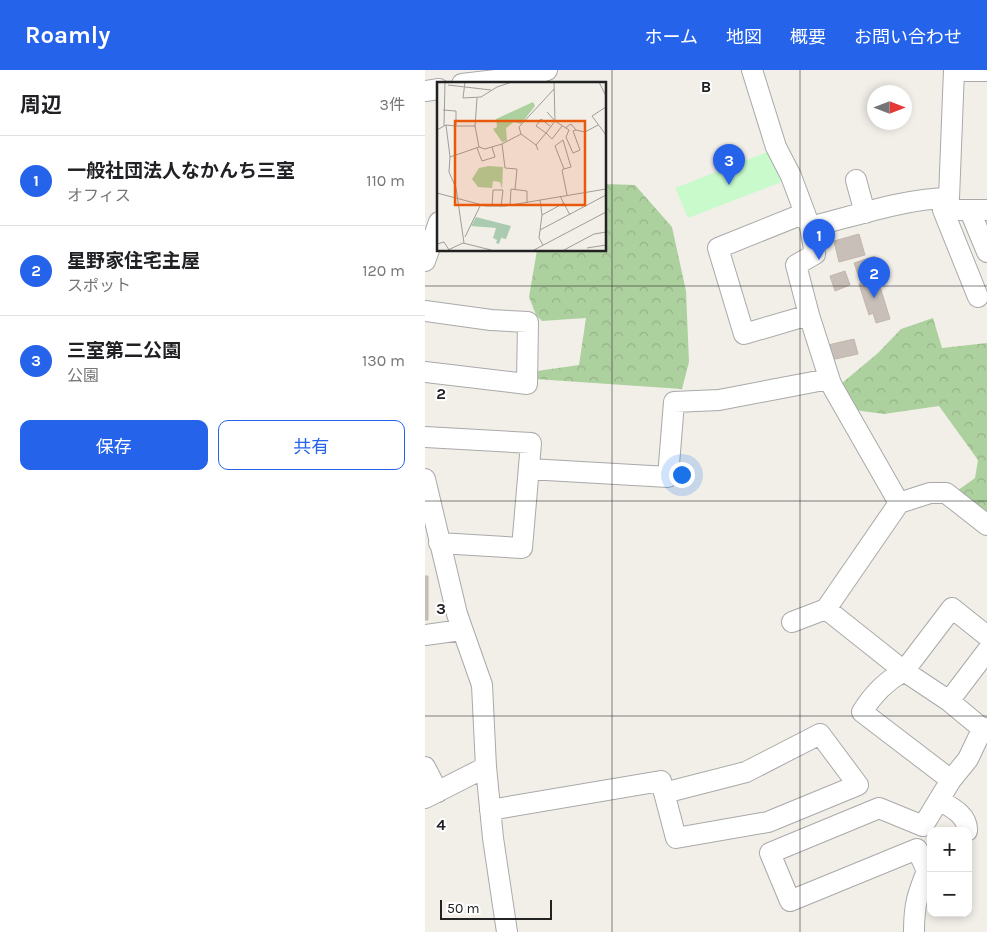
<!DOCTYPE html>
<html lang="ja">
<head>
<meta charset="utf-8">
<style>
  :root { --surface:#fff; --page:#f2f2f2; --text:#202124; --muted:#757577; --line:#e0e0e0; --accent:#2563eb }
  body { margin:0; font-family:Karla,"Noto Sans JP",sans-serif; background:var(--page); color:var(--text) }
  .controls { position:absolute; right:15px; bottom:15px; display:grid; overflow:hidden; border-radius:10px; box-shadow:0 2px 8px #0003 }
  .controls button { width:45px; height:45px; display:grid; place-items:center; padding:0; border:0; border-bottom:1px solid var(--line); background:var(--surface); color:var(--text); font:25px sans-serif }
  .compass { position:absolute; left:442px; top:15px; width:45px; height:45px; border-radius:50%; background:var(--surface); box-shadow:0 2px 8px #0003; rotate:90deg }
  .scale { position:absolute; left:15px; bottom:12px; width:112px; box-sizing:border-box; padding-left:5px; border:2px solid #222; border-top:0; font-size:14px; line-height:18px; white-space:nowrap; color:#222; -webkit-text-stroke:4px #fff; paint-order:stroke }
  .you { position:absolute; left:256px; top:404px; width:18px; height:18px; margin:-12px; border:4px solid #fff; border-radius:50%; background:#1a73e8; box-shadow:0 0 0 8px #1a73e833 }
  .badge { display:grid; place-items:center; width:32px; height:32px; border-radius:50%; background:var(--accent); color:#fff; font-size:16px; font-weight:700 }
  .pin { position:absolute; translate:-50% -41px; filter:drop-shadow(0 1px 2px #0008) }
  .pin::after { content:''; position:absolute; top:26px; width:18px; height:15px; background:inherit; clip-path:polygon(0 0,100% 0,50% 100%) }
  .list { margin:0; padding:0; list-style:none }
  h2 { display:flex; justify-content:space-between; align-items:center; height:65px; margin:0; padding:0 20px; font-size:21px }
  h2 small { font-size:16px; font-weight:400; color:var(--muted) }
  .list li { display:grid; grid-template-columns:32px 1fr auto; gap:15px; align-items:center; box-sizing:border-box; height:90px; padding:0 20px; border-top:1px solid var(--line) }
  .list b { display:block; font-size:19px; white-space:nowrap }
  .list p { margin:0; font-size:16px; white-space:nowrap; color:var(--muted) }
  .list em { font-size:16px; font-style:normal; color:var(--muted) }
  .actions { display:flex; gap:10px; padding:15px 20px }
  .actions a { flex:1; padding:11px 0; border:1px solid var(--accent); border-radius:10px; text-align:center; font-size:18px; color:var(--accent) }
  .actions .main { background:var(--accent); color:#fff }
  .map { position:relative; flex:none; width:562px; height:862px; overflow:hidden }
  header { display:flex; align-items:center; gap:30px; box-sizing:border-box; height:70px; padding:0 25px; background:var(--accent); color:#fff }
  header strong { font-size:24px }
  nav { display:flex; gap:28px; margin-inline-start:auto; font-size:18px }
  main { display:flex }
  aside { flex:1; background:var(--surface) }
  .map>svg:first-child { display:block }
  .forest { fill:url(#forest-crowns) }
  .park { fill:#c8facc }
  .building { fill:#c7bfb8; stroke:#c4b6ab }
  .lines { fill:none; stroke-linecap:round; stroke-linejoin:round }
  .minor-casing { stroke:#a9a9a9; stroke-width:22 }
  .minor { stroke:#fff; stroke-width:20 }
  .grid { fill:none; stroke:#222; stroke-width:1; stroke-opacity:0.55 }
  .inset-road { fill:none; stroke:#9f9d99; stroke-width:1 }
  .view { fill:#e8590c; fill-opacity:0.15; stroke:#e8590c; stroke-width:2.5 }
  .inset-edge { fill:none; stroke:#222; stroke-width:2.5 }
  .grid-label { font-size:16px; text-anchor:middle; font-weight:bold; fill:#222; stroke:#fff; stroke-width:4; stroke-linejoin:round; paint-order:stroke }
</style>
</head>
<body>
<header>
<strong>Roamly</strong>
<nav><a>ホーム</a><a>地図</a><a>概要</a><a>お問い合わせ</a></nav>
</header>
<main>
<aside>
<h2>周辺<small>3件</small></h2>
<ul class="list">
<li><span class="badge">1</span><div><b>一般社団法人なかんち三室</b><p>オフィス</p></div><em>110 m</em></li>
<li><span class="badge">2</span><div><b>星野家住宅主屋</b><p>スポット</p></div><em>120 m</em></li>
<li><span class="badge">3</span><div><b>三室第二公園</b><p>公園</p></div><em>130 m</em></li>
</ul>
<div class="actions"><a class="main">保存</a><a>共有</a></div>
</aside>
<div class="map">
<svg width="562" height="862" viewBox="0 0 562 862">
  <defs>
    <pattern id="forest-crowns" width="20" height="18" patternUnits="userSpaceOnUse" patternTransform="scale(1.25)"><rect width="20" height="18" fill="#add19e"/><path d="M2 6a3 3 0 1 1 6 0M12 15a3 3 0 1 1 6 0" fill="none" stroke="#95b388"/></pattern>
  </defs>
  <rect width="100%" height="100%" fill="#f2efe9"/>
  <!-- forest -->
  <path class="forest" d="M180,114L210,115L247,157L261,221L264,292L257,319L110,309L112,301L154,295L161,248L117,251L111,245L104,227L112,180H180Z
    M508,248L517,278L562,273V450L529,423L550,408L553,390L514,336L459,344L429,340L417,313L453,283L476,259Z"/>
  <!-- park -->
  <path class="park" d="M347,80L359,111L263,148L250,118Z"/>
  <!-- building -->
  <path class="building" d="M434,164L440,185L414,192L409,171Z
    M450,186L457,208L453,210L465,249L451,253L448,243L444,245L434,214L436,213L429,193Z
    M420,201L425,215L410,221L405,206Z
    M429,269L433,284L406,290L403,275Z
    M0,506H3V550H0Z"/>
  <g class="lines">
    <!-- minor casing -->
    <g class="minor-casing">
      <path id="minor" d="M327,0L351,77L366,106L385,157C426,147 482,128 524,128L529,0
        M529,1H562
        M37,14L104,6L122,0
        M0,21L14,19
        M431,110L440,143
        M518,128V140H562
        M518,140L553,227
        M545,141L562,182
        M380,143L293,178L319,264L384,245
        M385,157L390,184L371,195L384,245L406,314L474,433
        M0,191L14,152
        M0,241L66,250L103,252L102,314L0,302
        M0,367L106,373L97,478L14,473
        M104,399L243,407L249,332L294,330L404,309
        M0,409L32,544L57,615L61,697L68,768L82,862
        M401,539L479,601C461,611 448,624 437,642L526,710
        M367,552L401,539L474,433L505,423H521L562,455
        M0,565L36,560
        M562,566L527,538L479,601L524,631L559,660L562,658
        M524,631L562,581
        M0,697L13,722
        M0,728L61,697
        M514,730C526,737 543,745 542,761
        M65,740L236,711L251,768L343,752L433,715L395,664L321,702L239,723
        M502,801L492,779L365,831L345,783L454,738L498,756L526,710L543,689L553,668L559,660H562
        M489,862C489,836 492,825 502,801L506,800"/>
    </g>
    <!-- minor -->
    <use href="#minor" class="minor"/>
  </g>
  <!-- grid -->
  <path class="grid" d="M187,0V862M375,0V862M0,216H562M0,431H562M0,646H562"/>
  <!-- overview -->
  <g transform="translate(12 12)">
    <rect width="169" height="169" fill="#f2efe9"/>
    <path d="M96,20L98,24L84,42L77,40L69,46L70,59L65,60L56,47L60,45L59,37ZM52,84L66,85L65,107L63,100L56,99L55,106L41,105L35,97L42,86Z" fill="#add19e"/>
    <path d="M39,135L74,144L69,157L64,156L62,162L59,161L60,158L56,156L59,146L34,144Z" fill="#aacbaf"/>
    <path class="inset-road" d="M28,0L26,16L44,15L60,5L75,0M117,0L118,39L132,48L129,55L136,71L143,68L136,49L139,48M162,0L169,14M11,3L54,8M169,25L155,34L169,53M6,28L19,29V43M110,30L118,39L109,51L99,44L104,37L113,44M7,44L9,43L19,44H38L42,65L13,75L9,43M38,45L40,16M128,46L134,42L139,48L148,50L161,43M0,48L7,44L8,0M65,62L68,86L80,87L78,108M99,63L109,51L115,57L125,44M42,65L48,67L65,62L84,52M40,66L45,79L58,75L55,65M101,68L99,63L84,52L82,45L117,7M13,75L12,90L19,106L27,161M127,87L118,64L126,58L134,85L127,87L125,88L130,113M0,111L49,124H68L169,107M123,114L133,133M103,118L105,133L102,156L106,163M55,124L56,108H66L64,125M73,124L74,107L90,109V121M105,133L127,121M103,148L169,113M28,155L44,122M0,162L7,160L12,168M150,166L169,163M11,168L26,161L54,168M97,168L169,130M127,168L157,152L169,150"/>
    <path class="view" d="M18,39H148V123H18Z"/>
    <rect width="169" height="169" class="inset-edge"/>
  </g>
  <g class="grid-label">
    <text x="281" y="22">B</text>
    <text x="16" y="329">2</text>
    <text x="16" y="544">3</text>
    <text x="16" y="760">4</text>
  </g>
</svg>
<div class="controls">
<button>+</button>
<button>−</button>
</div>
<svg class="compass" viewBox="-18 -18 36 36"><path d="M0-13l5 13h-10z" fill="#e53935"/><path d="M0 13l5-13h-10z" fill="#757577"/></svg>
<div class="scale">50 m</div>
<div class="you"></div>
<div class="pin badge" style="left:394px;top:190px">1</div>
<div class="pin badge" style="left:449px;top:228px">2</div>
<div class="pin badge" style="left:304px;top:115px">3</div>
</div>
</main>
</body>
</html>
